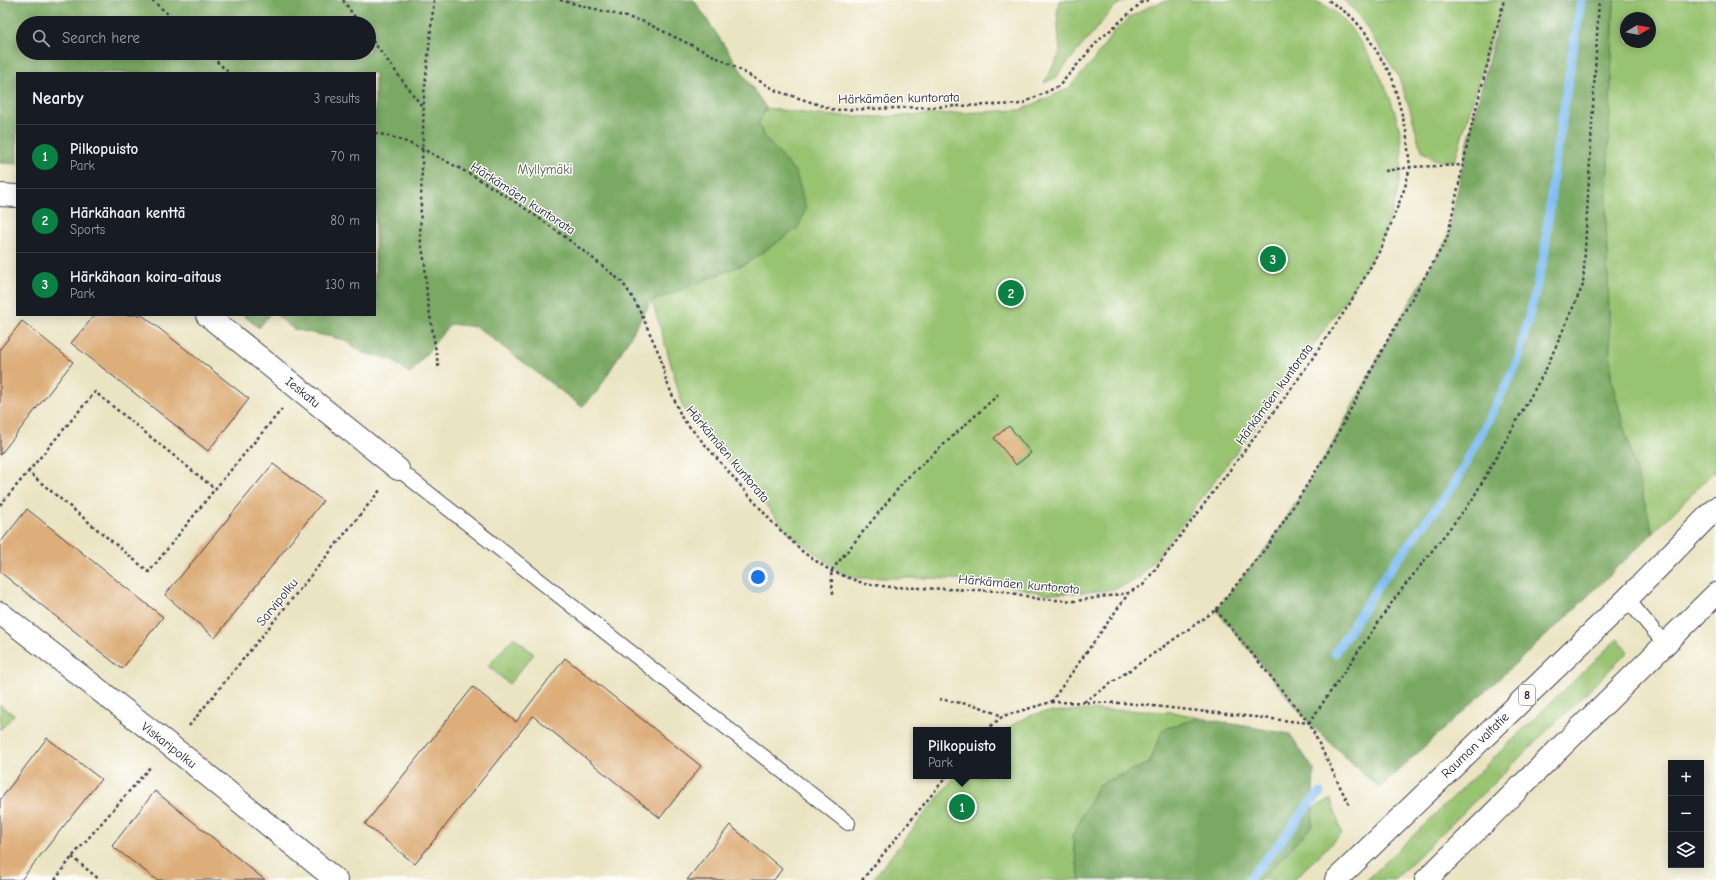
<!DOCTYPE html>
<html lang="en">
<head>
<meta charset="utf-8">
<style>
  :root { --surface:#171b24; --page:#242831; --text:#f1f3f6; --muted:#9ea1a6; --line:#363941; --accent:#0b8043 }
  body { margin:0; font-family:"Comic Neue",sans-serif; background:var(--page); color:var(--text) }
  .controls { position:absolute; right:12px; bottom:12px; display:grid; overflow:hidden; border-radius:0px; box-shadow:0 2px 10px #0003 }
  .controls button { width:36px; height:36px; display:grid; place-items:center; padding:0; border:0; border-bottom:1px solid var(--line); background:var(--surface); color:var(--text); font:20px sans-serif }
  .compass { position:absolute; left:1620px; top:12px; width:36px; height:36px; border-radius:50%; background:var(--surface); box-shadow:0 2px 10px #0003; rotate:80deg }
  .you { position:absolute; left:758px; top:577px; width:14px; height:14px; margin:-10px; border:3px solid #fff; border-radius:50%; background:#1a73e8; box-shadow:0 0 0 6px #1a73e833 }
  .badge { display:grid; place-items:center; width:26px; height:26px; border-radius:50%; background:var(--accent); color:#fff; font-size:13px; font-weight:700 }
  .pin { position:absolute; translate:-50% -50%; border:2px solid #fff; box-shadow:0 1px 4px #0006 }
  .popup { position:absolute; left:913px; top:727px; width:98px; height:52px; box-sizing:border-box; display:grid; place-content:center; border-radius:0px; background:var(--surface); filter:drop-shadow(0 1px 3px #0005); font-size:13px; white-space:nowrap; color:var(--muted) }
  .popup b { font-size:15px; color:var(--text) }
  .popup::after { content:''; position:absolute; left:50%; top:100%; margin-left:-8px; border:8px solid transparent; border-top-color:var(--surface) }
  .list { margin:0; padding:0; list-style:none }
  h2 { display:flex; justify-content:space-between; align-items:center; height:52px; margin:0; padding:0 16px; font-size:17px }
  h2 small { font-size:13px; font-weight:400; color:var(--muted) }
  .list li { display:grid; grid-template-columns:26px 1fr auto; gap:12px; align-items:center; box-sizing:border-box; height:64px; padding:0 16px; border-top:1px solid var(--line) }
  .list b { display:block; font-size:15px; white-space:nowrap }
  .list p { margin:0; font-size:13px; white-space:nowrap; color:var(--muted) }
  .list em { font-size:13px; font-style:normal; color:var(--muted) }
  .icon { flex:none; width:22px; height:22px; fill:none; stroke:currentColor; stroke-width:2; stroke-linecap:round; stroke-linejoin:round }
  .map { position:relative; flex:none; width:1716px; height:880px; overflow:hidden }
  .search { position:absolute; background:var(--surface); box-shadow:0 2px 10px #0003; left:16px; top:16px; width:360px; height:44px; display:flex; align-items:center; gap:10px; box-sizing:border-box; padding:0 14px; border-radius:22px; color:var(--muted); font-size:15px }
  .panel { position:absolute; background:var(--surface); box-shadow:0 2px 10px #0003; left:16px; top:72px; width:360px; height:244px; border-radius:0px }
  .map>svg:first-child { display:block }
  .green { fill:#98c371; stroke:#5d7256; fill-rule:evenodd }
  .forest { fill:#7aa963; stroke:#4e664f; fill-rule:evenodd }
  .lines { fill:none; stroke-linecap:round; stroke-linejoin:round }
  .stream { stroke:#7fbdf3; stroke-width:9 }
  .building { fill:#ddae7a }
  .service-casing { stroke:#403f4f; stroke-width:16 }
  .minor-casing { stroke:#403f4f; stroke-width:24 }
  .motorway-casing { stroke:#403f4f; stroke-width:24 }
  .path { stroke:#403f4f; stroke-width:2.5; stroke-dasharray:3 3; stroke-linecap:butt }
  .service { stroke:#fff; stroke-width:14 }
  .minor { stroke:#fff; stroke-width:22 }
  .motorway { stroke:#fff; stroke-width:22 }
  .labels { text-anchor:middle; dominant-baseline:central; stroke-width:3; stroke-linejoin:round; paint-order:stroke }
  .shield { fill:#fdfcf7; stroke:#646373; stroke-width:1 }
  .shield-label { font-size:12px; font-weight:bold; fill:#22223b }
  .street-label { font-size:13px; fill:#22223b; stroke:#fdfcf7 }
  .park-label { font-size:13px; fill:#4b5a4e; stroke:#fdfcf7 }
</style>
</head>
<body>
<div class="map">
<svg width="1716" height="880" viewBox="0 0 1716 880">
  <rect width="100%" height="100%" fill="#fdfcf7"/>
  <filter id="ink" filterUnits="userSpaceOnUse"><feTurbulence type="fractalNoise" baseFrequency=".025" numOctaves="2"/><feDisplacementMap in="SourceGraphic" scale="8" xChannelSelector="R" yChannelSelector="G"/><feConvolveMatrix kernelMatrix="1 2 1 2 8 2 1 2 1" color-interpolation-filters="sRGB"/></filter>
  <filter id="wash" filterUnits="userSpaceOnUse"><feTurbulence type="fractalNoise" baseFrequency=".012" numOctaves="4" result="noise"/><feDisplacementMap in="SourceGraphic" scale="16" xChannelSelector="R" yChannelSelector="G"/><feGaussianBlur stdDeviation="0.9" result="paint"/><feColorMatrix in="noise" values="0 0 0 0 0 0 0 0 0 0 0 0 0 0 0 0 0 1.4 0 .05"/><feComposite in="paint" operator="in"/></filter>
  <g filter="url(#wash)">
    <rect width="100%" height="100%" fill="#ebe4c3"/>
    <!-- green -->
    <path class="green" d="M1060,0H1127L1115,6L1055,78L1044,83L1060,53L1057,13Z
      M1170,0H1311C1340,7 1359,38 1373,63C1388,89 1402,123 1402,155C1402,180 1392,219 1380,242C1361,278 1336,313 1313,346C1262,419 1209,489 1155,559L1139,578L1127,584L1110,590L1073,593L1045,594L990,581L929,578H856L843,574L790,534L683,408L668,354L652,301L747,263L796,173L767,140L758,124L766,108L817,115L876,117L1020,110L1068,89L1092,62L1113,33L1129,18L1150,6Z
      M1343,0H1503L1455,160L1448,162L1434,159L1423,152L1419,143L1410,109L1398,75L1354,9Z
      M1614,0H1716V470L1653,533L1611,379L1606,217ZM1626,18H1650V42H1626Z
      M514,637L534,654L509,684L488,666Z
      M1618,638L1628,652L1394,880H1367Z
      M0,705L14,715L0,730Z
      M1118,710L1174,712L1200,718L1163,729L1149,763L1098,785L1072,836L1080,880H872L955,776H1008V730H1005C1012,725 1021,719 1029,716C1047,709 1096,711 1118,710Z
      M1331,799L1342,834L1293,880H1261L1312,826L1313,808Z"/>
    <!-- forest -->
    <path class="forest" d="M0,0H694L766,108L758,125L767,140L796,173L806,208L798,228L747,263L652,301L597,392L582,407L477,327L450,324L410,374L391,359L363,353L345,340L293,329L277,315H375V73H17V164L0,163ZM23,23H369V53H23Z
      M1504,0H1614L1606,217L1611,379L1653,533L1560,623L1379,788L1309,723L1216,610L1270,543L1328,452L1386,343L1447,239L1471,128Z
      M243,315H269L259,328Z
      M1200,718L1290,734L1314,770L1312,826L1261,880H1080L1072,836L1098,785L1149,763L1163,729Z"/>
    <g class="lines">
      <!-- stream -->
      <path class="stream" d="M1335,653L1382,580L1456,482L1517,364L1544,257L1554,169L1581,0
        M1248,880L1283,839L1309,804L1320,793"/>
    </g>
    <g id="blocks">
      <!-- building -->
      <path class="building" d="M95,315H142L249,399L208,451L71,343Z
        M22,321L73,362L0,455V349Z
        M1009,426L1031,453L1016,465L994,438Z
        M273,464L323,501L215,638L165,595Z
        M27,509L163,617L122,669L0,572V543Z
        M565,658L701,766L660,818L533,716L415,864L365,824L473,687L516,722Z
        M47,738L101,779L21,880H0V800Z
        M155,791L265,880H157L112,846Z
        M730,825L782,869L774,880H687Z"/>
    </g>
  </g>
  <g filter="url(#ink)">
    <use href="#blocks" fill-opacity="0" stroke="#403f4f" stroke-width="1"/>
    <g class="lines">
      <!-- service casing -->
      <g class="service-casing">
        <path id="service" d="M398,469L848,823
          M1627,599L1665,644"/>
      </g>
      <!-- minor casing -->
      <g class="minor-casing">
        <path id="minor" d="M0,195L17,196
          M207,315L398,469
          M0,613L190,761L336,880"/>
      </g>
      <!-- motorway casing -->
      <g class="motorway-casing">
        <path id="motorway" d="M1336,880L1627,599L1716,508
          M1426,880L1716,594"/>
      </g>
      <!-- path -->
      <path class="path" d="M152,0L178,23
        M343,0L359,23
        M434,0L424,95L420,237L425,264L427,297L439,370
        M560,0L642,21L726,62L777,91L835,110L1021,104L1059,86L1097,42L1142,2L1148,0
        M369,36L424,109
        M208,53L229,73
        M375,133C404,138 431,153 457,167C516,199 570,239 622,282L631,295L639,309L660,356L666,380L682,418L772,522L804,553L831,571L865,584L891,587L1003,591L1039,599L1075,601L1128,593L1143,585L1153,572L1294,385L1349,305L1383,245L1405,187L1410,167L1406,130L1392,77L1365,32L1351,16L1328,0
        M1385,171L1410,167L1464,165
        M28,472L95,392L215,489
        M0,505L28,472L149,572L215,489L282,409
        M833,594L831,571L906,479L999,394
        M1216,610L1309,723L1350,807
        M939,699L978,706L1002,716
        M1051,702L1128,594
        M1084,702L1216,610L1270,543L1328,452L1386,343L1447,239L1471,128L1504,0
        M1309,723L1395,598L1472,500L1545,371L1583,285L1599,0
        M189,726L381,489
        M986,730L1003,716L1051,702L1126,703L1309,723
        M72,857L100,880
        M55,880L72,857L151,766
        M862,880L947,776"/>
      <!-- service -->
      <use href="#service" class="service"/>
      <!-- minor -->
      <use href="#minor" class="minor"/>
      <!-- motorway -->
      <use href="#motorway" class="motorway"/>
    </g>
  </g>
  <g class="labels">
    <!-- shield labels -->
    <rect class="shield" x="1519" y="685" width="16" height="20" rx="3"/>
    <g class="shield-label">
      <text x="1527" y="695">8</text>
    </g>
    <!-- street labels -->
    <g class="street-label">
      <text transform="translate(899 98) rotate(-1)">Härkämäen kuntorata</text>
      <text transform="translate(523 198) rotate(33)">Härkämäen kuntorata</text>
      <text transform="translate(303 392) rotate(39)">Ieskatu</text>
      <text transform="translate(1274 394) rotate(-54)">Härkämäen kuntorata</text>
      <text transform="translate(728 454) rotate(50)">Härkämäen kuntorata</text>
      <text transform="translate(1019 584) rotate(5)">Härkämäen kuntorata</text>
      <text transform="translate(277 602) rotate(-51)">Sarvipolku</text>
      <text transform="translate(169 745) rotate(38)">Viskaripolku</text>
      <text transform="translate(1475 745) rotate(-44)">Rauman valtatie</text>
    </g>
    <!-- park labels -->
    <g class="park-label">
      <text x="545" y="169">Myllymäki</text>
    </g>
  </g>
</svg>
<div class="controls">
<button>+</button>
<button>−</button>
<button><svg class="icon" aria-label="layers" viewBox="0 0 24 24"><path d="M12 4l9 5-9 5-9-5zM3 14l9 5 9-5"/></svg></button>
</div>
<svg class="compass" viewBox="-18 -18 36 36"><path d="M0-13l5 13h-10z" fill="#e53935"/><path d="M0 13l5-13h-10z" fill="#9ea1a6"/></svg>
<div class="you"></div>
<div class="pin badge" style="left:962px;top:807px">1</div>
<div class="popup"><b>Pilkopuisto</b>Park</div>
<div class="pin badge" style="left:1011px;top:293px">2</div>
<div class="pin badge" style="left:1273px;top:259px">3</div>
<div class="search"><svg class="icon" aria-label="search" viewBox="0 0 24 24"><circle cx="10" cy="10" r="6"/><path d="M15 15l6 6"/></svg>Search here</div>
<section class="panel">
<h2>Nearby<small>3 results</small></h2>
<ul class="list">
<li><span class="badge">1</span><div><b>Pilkopuisto</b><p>Park</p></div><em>70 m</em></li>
<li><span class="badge">2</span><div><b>Härkähaan kenttä</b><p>Sports</p></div><em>80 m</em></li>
<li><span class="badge">3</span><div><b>Härkähaan koira-aitaus</b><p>Park</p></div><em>130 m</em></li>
</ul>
</section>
</div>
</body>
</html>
